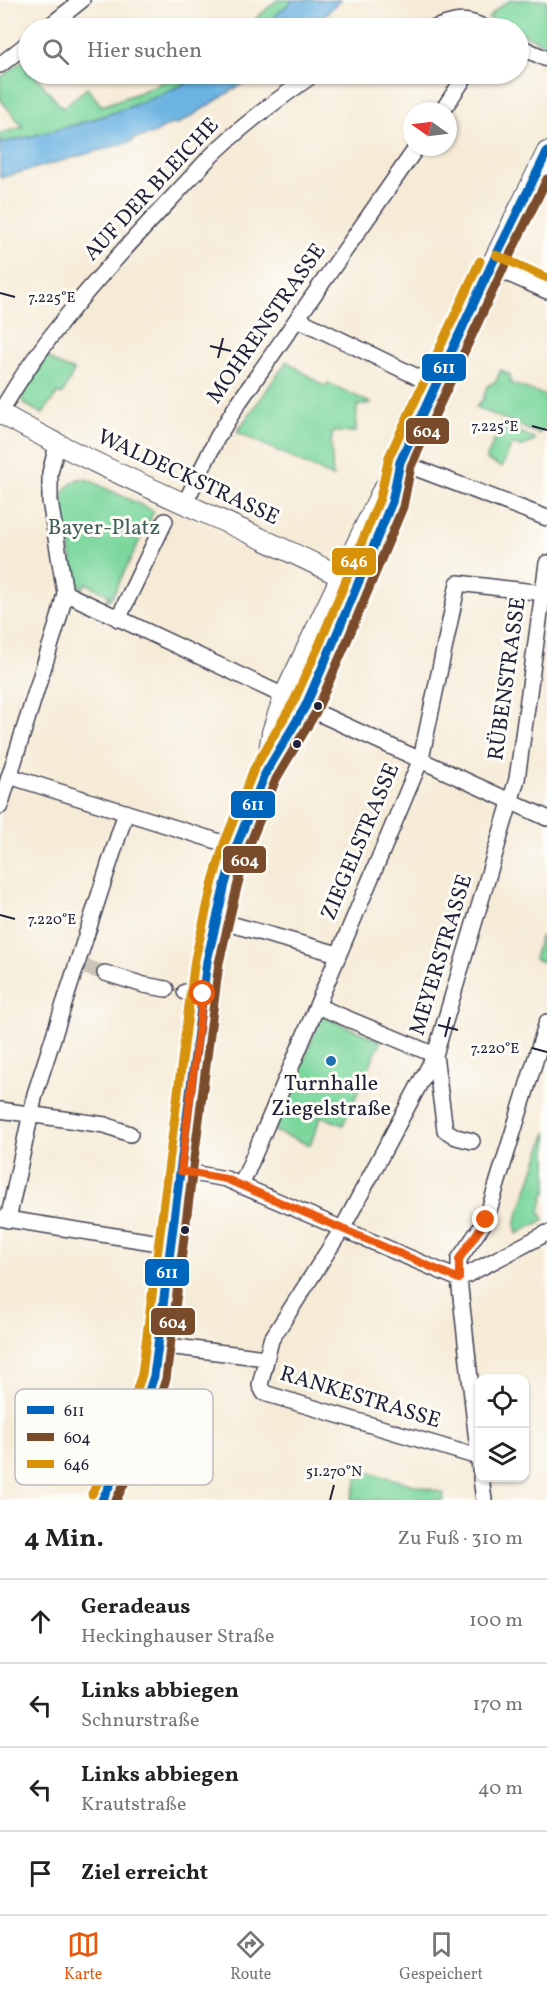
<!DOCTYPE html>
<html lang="de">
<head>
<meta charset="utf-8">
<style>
  :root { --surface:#fff; --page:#f6f6f6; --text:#222; --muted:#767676; --line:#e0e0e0; --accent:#ea580c }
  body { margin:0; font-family:Vollkorn,serif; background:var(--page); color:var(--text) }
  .controls { position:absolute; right:18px; bottom:18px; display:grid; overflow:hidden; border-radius:12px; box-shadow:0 2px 4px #0004 }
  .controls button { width:54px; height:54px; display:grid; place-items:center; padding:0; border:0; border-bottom:2px solid var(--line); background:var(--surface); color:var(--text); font:30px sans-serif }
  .compass { position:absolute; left:403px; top:102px; width:54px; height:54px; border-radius:50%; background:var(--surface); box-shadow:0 2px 4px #0004; rotate:284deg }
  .stop { position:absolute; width:18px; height:18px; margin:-14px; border:4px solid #ea580c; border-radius:50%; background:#fff }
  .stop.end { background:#ea580c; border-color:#fff; box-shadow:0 2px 6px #0008 }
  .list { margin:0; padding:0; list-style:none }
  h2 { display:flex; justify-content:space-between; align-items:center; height:78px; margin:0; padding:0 24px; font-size:26px }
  h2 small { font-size:20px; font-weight:400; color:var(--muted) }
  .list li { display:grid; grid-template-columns:39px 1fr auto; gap:18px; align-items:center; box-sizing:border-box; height:84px; padding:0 24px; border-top:2px solid var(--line) }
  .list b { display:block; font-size:22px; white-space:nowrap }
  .list p { margin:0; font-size:20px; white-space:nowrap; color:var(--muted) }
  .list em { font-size:20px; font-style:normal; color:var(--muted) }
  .icon { flex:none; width:33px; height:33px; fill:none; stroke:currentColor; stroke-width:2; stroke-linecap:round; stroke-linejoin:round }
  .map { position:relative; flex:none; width:547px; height:1500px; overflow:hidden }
  .search { position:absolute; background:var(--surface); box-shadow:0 2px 4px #0004; left:18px; right:18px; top:18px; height:66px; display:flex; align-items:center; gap:15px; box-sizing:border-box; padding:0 21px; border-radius:33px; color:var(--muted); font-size:22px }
  .sheet { height:414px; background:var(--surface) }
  nav { display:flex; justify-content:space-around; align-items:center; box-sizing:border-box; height:84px; border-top:2px solid var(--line); background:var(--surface); font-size:16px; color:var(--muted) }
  nav a { display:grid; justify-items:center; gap:3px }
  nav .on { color:var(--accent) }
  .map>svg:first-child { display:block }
  .green { fill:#7cd79d; stroke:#4f7c6c; stroke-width:1.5 }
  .water { fill:#6ab3e2; stroke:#466a8e; stroke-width:1.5 }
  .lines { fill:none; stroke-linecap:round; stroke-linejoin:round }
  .minor-tunnel { stroke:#ccc3b8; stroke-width:15; stroke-dasharray:15 8; stroke-linecap:butt }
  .minor-casing { stroke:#424052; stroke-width:18 }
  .major-casing { stroke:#424052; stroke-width:22 }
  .minor { stroke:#fff; stroke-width:15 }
  .major { stroke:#fff; stroke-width:20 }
  .bus-1-casing { stroke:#fdfcf7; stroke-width:14 }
  .bus-2-casing { stroke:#fdfcf7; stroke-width:14 }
  .bus-3-casing { stroke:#fdfcf7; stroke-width:14 }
  .bus-1 { stroke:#0065bd; stroke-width:9 }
  .bus-2 { stroke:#7a4b2a; stroke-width:9 }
  .bus-3 { stroke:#d79209; stroke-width:9 }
  .route { stroke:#ea580c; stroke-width:8 }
  .ticks { fill:none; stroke:#22223b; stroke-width:2 }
  .bus-dot { fill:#22223b; stroke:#fdfcf7; stroke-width:2 }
  .poi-dot { fill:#1f6fb2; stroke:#fdfcf7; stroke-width:2 }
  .labels { text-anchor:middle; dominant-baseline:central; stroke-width:6; stroke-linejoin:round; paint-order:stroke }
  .street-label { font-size:22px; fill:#22223b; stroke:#fdfcf7 }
  .park-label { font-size:22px; fill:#42615d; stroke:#fdfcf7 }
  .poi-label { font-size:22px; fill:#22223b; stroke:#fdfcf7 }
  .key { fill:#fdfcf7; stroke:#bbbbbf; stroke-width:1.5 }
  .key-label { font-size:16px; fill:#22223b }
  .ticks-label { font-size:15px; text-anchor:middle; fill:#22223b; stroke:#fdfcf7; stroke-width:6; stroke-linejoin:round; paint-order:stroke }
  .line-badge { stroke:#fdfcf7; stroke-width:2 }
  .badge-label { font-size:16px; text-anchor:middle; font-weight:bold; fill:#fff }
</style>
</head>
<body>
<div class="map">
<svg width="547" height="1500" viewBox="0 0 547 1500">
  <rect width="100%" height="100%" fill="#fdfcf7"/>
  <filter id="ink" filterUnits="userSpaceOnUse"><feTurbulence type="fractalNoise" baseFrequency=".0167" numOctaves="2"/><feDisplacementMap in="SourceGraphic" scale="12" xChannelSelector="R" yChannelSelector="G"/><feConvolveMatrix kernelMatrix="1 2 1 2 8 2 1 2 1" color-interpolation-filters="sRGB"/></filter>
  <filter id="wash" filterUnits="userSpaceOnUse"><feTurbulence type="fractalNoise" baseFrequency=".008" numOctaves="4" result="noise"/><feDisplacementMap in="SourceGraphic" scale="24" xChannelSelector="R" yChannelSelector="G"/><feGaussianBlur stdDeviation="1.35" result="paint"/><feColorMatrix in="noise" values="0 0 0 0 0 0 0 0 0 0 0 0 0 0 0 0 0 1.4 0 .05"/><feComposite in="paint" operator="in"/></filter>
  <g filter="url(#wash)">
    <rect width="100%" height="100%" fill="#f6ebd7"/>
    <!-- green -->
    <path class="green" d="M277,0H293L262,28H245Z
      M510,0H547V45L519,32L518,28H511L488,18L498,8Z
      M23,60L28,67V74H34L62,108L87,88L102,106L140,92L181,74H205C140,107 72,129 0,143V133L23,127L0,99V78Z
      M46,355L57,364L74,371L62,395L58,393L42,414L23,403L21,397Z
      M287,361L325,387L328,383L371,403L357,406L356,432H333L331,443L333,477L237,432Z
      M501,370L510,375V383L547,396V427L538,434L476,407L483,399L487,386L496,381Z
      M501,423L535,439L533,442L520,447L512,444L502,467L486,460Z
      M79,479H86L154,511L112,597L106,601L109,595L86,583L82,589L75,581L62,500C64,489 69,483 79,479Z
      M540,937L547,940V963L534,959Z
      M322,1016L381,1041L343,1125L321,1116L310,1145L274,1131Z
      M547,1132V1192L544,1194L540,1211L544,1220L517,1234L515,1224Z
      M360,1470L444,1493L443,1500H351Z"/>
    <!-- water -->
    <path class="water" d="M293,0H341L311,28H262Z
      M205,74H258L187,119L175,125L171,124L153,134L132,139L133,141L0,178V143C72,129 140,107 205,74Z"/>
  </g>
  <g filter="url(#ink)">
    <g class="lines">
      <!-- minor-tunnel -->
      <path class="minor-tunnel" d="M86,967L105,973"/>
      <!-- minor casing -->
      <g class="minor-casing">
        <path id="minor" d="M47,28L82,0
          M434,28C455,21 465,17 485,28
          M518,46L547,59
          M0,65L28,43
          M442,111L467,74
          M491,266L547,291
          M298,319L436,386
          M0,413C54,317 135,239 209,158C241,126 277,100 314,74
          M400,462L547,518
          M185,503L217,438L237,405L417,147
          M65,593L284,696
          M118,619L165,521
          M305,707L547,818
          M9,776L236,847
          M0,806L59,618L65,593L50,501V473L57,445
          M216,920L338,954
          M105,973L144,985L166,989
          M185,992L203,994
          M317,1006L435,1055
          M435,1055L342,1229L271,1340L260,1385L264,1393L478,1457
          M0,1110L105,1125L130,1134
          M472,1141L456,1137L445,1130L435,1055L517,779L547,563
          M181,1171L226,1179L459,1279
          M241,1186L421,759L458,583L543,593
          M0,1218L172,1245
          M8,1220L35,1094L126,812
          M459,1279L547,1233
          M159,1345L266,1358
          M480,1469L459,1279V1259L486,1220L547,1022
          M481,1478L484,1500"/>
      </g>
      <!-- major casing -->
      <g class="major-casing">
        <path id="major" d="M0,413C113,477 236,523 352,582
          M267,764L272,732L284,696L380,495L400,462L491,266L547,152
          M102,1500C126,1461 143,1420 154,1376L207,961L225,884L236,847L265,774L305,707L372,550L392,502L400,462"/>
      </g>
      <!-- minor -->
      <use href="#minor" class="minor"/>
      <!-- major -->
      <use href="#major" class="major"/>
      <!-- bus-1 casing -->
      <g class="bus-1-casing">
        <path id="bus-1" d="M102,1500L133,1440L154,1376L207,961L225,884L236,847L265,774L305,707L336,636L392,502L400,462L491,266L547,152"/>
      </g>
      <!-- bus-2 casing -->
      <g class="bus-2-casing">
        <path id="bus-2" d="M116,1500L144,1444L166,1379L219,963L237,887L247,851L276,779L316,712L347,641L403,507L411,466L502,271L547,179"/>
      </g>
      <!-- bus-3 casing -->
      <g class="bus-3-casing">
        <path id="bus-3" d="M496,255L547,278
          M92,1494L122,1435L142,1374L195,959L213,881L224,844L254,769L294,701L320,643L380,498L389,457L480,261"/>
      </g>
      <!-- bus-1 -->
      <use href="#bus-1" class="bus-1"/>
      <!-- bus-2 -->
      <use href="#bus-2" class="bus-2"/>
      <!-- bus-3 -->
      <use href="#bus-3" class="bus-3"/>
    </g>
  </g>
  <g class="lines" filter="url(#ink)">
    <!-- route -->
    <path class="route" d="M203,994L181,1171L226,1179L459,1279V1259L486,1220"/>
  </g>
  <!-- ticks -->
  <path class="ticks" d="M0,293L15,297M210,346L231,351M218,358L223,338M532,426L547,430M0,915L15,919M438,1025L458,1030M445,1037L450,1017M532,1048L547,1052M330,1500L334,1485"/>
  <!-- markers -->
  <g class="bus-dot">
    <circle cx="318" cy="706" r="5"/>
    <circle cx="297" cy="744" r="5"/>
    <circle cx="185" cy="1230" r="5"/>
  </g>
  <circle class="poi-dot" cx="331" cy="1061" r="6"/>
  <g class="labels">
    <!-- street labels -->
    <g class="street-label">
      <text transform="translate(152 190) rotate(-47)">AUF DER BLEICHE</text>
      <text transform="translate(267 324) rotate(-55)">MOHRENSTRASSE</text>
      <text transform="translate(188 478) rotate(25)">WALDECKSTRASSE</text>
      <text transform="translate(508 679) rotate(-82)">RÜBENSTRASSE</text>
      <text transform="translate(361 842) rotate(-67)">ZIEGELSTRASSE</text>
      <text transform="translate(442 955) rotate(-73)">MEYERSTRASSE</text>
      <text transform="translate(360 1398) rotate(17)">RANKESTRASSE</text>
    </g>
    <!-- park labels -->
    <g class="park-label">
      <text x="104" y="528">Bayer-Platz</text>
    </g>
    <!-- poi labels -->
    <g class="poi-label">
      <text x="331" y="1084">Turnhalle<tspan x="331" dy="25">Ziegelstraße</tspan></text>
    </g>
  </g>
  <!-- legend -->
  <rect x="15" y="1389" width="198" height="96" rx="9" class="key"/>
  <rect x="27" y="1406" width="27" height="8" fill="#0065bd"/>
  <rect x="27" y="1433" width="27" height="8" fill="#7a4b2a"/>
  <rect x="27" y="1460" width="27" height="8" fill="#d79209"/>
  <g class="key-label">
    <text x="64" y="1416">611</text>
    <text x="64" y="1443">604</text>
    <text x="64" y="1470">646</text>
  </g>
  <g class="ticks-label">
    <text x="52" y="302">7.225°E</text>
    <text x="495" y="431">7.225°E</text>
    <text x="52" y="924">7.220°E</text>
    <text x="495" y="1053">7.220°E</text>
    <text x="334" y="1476">51.270°N</text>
  </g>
  <g class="line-badge">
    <rect x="421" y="353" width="46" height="29" rx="6" fill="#0065bd"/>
    <rect x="405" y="417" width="45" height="28" rx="6" fill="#7a4b2a"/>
    <rect x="331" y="547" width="46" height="29" rx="6" fill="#d79209"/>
    <rect x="230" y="790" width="46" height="29" rx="6" fill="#0065bd"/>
    <rect x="222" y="845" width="45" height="29" rx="6" fill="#7a4b2a"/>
    <rect x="144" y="1258" width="46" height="29" rx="6" fill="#0065bd"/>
    <rect x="150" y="1307" width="46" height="29" rx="6" fill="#7a4b2a"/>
  </g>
  <g class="badge-label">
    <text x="444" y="373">611</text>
    <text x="427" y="437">604</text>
    <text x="354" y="567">646</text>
    <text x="253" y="810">611</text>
    <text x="245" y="866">604</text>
    <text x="167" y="1278">611</text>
    <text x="173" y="1328">604</text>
  </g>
</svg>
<div class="controls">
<button><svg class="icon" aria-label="locate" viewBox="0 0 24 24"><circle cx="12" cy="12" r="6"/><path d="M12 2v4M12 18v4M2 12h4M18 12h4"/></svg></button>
<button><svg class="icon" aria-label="layers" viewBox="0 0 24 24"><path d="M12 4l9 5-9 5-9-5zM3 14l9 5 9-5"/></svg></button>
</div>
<svg class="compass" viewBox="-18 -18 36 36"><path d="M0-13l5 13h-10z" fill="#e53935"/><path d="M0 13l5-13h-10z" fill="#767676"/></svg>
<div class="stop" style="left:203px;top:994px"></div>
<div class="stop end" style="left:486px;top:1220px"></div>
<div class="search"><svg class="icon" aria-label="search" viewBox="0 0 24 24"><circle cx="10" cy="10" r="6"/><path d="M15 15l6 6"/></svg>Hier suchen</div>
</div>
<section class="sheet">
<h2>4 Min.<small>Zu Fuß · 310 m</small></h2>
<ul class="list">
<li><svg class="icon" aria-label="ahead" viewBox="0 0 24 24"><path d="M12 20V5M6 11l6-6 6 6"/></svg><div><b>Geradeaus</b><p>Heckinghauser Straße</p></div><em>100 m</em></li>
<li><svg class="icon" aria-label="left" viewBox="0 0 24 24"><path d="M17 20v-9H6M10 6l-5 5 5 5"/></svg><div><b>Links abbiegen</b><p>Schnurstraße</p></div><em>170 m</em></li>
<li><svg class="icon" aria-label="left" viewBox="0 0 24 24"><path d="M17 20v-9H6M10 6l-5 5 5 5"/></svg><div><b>Links abbiegen</b><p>Krautstraße</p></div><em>40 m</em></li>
<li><svg class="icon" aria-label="arrive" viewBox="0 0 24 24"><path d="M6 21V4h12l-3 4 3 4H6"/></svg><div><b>Ziel erreicht</b></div></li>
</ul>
</section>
<nav>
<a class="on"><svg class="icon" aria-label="map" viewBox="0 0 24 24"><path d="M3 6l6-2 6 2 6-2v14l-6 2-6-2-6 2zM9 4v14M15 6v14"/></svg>Karte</a>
<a><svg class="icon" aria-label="directions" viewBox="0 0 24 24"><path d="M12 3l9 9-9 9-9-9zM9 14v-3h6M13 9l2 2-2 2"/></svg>Route</a>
<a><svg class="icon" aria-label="saved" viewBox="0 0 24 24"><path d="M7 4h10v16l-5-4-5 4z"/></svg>Gespeichert</a>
</nav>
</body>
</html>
